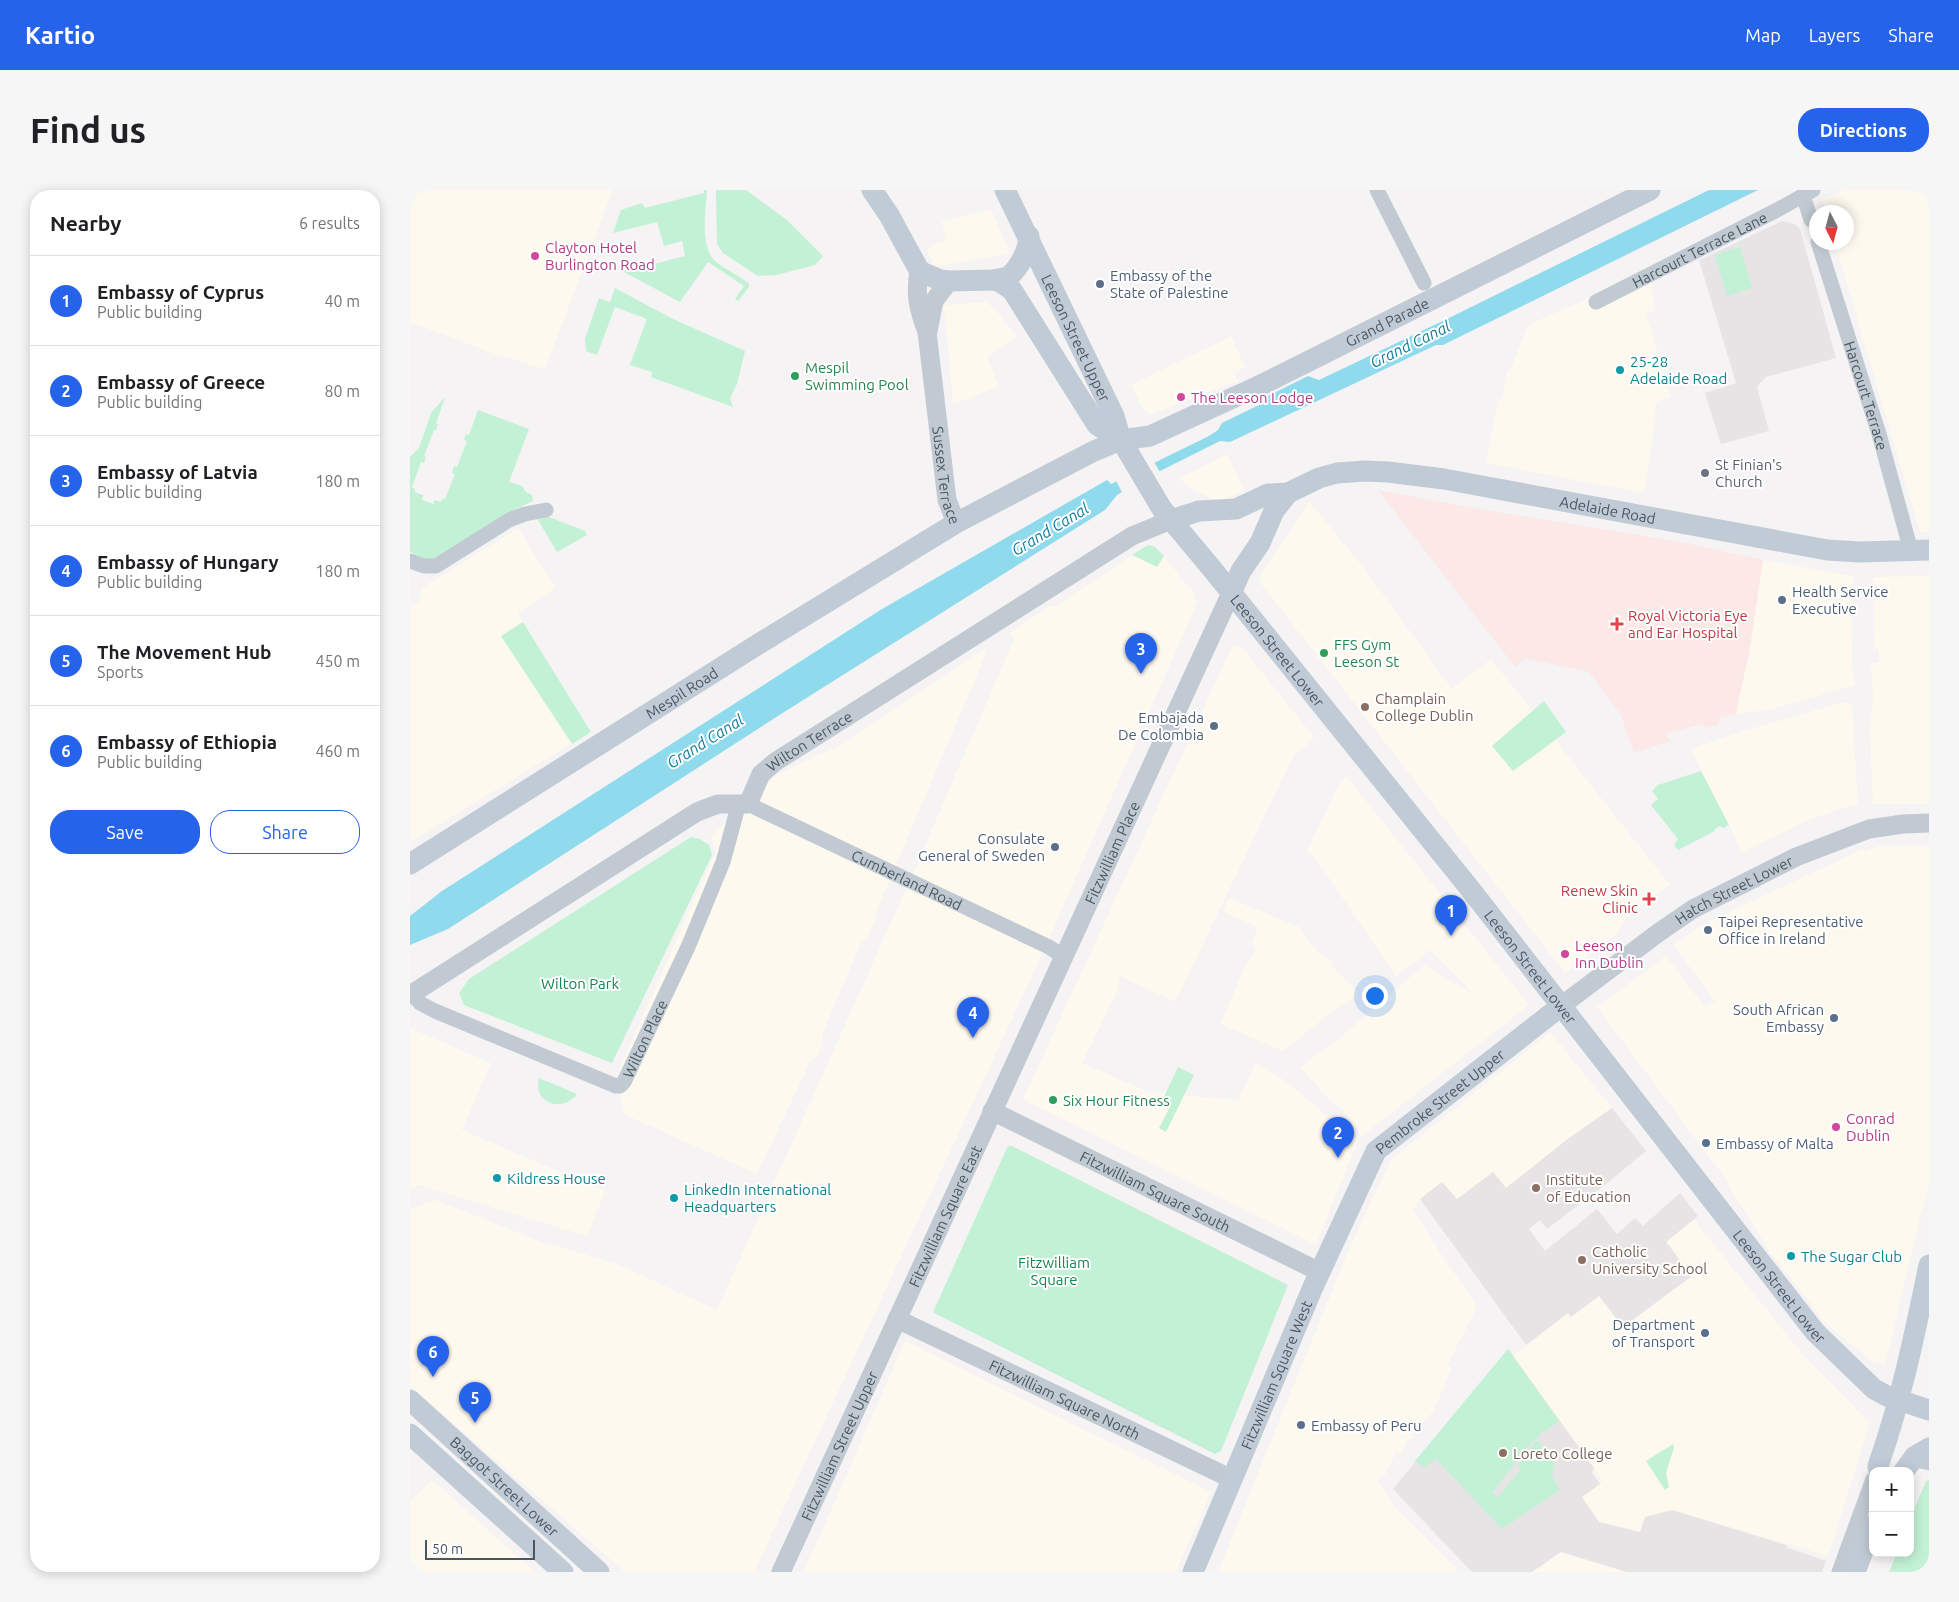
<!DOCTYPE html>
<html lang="en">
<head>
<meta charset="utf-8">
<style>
  :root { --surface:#fff; --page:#f6f6f6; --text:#202124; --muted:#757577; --line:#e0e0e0; --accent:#2563eb }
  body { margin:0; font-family:Ubuntu,sans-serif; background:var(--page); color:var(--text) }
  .controls { position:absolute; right:15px; bottom:15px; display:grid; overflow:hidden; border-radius:10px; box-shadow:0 2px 12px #0003 }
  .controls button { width:45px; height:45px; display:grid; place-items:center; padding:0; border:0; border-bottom:1px solid var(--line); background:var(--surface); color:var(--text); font:25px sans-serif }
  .compass { position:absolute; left:1399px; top:15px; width:45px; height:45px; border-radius:50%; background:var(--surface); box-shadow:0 2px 12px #0003; rotate:174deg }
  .scale { position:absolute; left:15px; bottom:12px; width:110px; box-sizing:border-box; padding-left:5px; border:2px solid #4a5661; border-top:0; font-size:14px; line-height:18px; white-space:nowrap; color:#4a5661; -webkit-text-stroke:4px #fff; paint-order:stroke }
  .you { position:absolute; left:964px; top:805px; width:18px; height:18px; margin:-12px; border:4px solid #fff; border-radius:50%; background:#1a73e8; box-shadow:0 0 0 8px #1a73e833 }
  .badge { display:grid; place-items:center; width:32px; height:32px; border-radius:50%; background:var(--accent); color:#fff; font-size:16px; font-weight:700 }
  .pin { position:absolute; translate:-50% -41px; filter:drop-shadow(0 1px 2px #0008) }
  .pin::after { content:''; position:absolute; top:26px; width:18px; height:15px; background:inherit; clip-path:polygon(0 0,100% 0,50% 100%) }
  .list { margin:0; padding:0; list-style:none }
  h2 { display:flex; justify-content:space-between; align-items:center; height:65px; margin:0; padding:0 20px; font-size:21px }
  h2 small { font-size:16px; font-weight:400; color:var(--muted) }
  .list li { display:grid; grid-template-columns:32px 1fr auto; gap:15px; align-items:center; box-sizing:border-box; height:90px; padding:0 20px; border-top:1px solid var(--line) }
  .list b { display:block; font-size:19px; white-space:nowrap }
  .list p { margin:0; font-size:16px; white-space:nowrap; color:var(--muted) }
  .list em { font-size:16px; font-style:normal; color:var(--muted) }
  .actions { display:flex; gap:10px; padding:15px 20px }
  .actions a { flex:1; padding:11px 0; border:1px solid var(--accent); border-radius:20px; text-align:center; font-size:18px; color:var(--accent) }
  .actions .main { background:var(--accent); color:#fff }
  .map { position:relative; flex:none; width:1519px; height:1382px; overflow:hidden; border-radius:20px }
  header { display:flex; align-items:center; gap:30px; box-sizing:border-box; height:70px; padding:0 25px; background:var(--accent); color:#fff }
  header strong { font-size:24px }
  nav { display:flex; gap:28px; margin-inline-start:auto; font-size:18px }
  .intro { display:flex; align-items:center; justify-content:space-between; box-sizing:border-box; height:120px; padding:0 30px }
  h1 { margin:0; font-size:35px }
  .button { padding:12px 22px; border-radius:20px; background:var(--accent); color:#fff; font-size:18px; font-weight:700 }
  main { display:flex; gap:30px; padding:0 30px }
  aside { flex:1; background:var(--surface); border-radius:20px; box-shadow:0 2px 12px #0003 }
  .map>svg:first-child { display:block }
  .commercial { fill:#fdf9ef }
  .education { fill:#e6e4e5 }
  .medical { fill:#fce8e6 }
  .green { fill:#c3f1d5 }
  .water { fill:#90daee }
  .pier { fill:#f5f3f3 }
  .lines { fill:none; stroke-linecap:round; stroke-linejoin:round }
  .pedestrian { stroke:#c1cad2; stroke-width:11 }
  .minor { stroke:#c1cad2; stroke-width:15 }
  .tertiary { stroke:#c1cad2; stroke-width:19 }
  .secondary { stroke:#c1cbd6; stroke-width:21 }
  .hotel-dot { fill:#d1479c; stroke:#fff; stroke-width:2 }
  .service-dot { fill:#5c6f8a; stroke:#fff; stroke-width:2 }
  .culture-dot { fill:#0f9aa8; stroke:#fff; stroke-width:2 }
  .leisure-dot { fill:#2e9e5b; stroke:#fff; stroke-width:2 }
  .worship-dot { fill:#6b7280; stroke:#fff; stroke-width:2 }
  .health-dot { fill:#e0444e; stroke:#fff; stroke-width:2 }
  .education-dot { fill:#8d6e63; stroke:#fff; stroke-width:2 }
  .labels { text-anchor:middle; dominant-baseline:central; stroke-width:4; stroke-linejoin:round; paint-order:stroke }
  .hotel-label { font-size:15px; fill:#b23c85; stroke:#fff; text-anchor:start }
  .street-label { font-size:15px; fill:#4a5661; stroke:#fff }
  .service-label { font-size:15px; fill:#4e5e75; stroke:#fff; text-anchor:start }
  .culture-label { font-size:15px; fill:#0d838f; stroke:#fff; text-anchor:start }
  .leisure-label { font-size:15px; fill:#27864d; stroke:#fff; text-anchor:start }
  .worship-label { font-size:15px; fill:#5b616d; stroke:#fff; text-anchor:start }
  .health-label { font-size:15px; fill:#be3a42; stroke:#fff; text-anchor:start }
  .education-label { font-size:15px; fill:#785e54; stroke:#fff; text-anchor:start }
  .park-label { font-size:15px; fill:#17864f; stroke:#fff }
  .water-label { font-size:16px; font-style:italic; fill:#0c7c9b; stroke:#fff }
</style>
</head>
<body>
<header>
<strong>Kartio</strong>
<nav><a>Map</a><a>Layers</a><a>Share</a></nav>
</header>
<div class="intro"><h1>Find us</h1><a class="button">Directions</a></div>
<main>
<aside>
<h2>Nearby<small>6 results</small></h2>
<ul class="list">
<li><span class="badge">1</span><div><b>Embassy of Cyprus</b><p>Public building</p></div><em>40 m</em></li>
<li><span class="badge">2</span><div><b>Embassy of Greece</b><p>Public building</p></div><em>80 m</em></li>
<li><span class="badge">3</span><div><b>Embassy of Latvia</b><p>Public building</p></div><em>180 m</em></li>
<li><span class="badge">4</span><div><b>Embassy of Hungary</b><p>Public building</p></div><em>180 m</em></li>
<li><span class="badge">5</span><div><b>The Movement Hub</b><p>Sports</p></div><em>450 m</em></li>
<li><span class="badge">6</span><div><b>Embassy of Ethiopia</b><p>Public building</p></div><em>460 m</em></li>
</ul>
<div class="actions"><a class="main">Save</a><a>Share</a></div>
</aside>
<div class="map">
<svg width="1519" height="1382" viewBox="0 0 1519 1382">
  <rect width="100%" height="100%" fill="#f5f3f3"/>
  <!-- commercial -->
  <path class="commercial" d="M0,0H203L135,179L82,163L0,132Z
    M1434,0H1519V342H1510L1425,53L1436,52V22H1416L1412,9Z
    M581,19L600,63L526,77L517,61L521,55L536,51L532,31Z
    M1241,91L1245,120L1236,123L1261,207L1246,212L1243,245L1234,303L1076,273L1088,209H1092L1097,180H1100L1118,135L1190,103Z
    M577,112L586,120L607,147L577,166L589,197L543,214L534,115Z
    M821,146L835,177L824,183L828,192L822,193L740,225L733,219L721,195Z
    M817,264L834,300L809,312L776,296L770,288Z
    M899,311L953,377L1042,499L1081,469L1260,695L1217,727L1206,744L1155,783L848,390Z
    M108,338L146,398L108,423L181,542L0,652V417L8,412L11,400L18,394Z
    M740,355L745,357L754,366L785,405V409L788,411L634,760L344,1382H215L0,1196V1019L26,1010L132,1052L205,1073L307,1120L504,681L604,449L599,444L638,417L647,415L736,356Z
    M1353,370L1443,386L1442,474L1445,495L1363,519L1326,524L1337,471L1338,470Z
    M1519,386V614H1463L1460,540L1463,508L1461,473H1469V459H1464L1463,387Z
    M827,456L834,460L904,547L895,557L885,563L765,812L710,786L707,802L672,873L739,902L828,910L846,872L874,890L900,911L922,932L949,948L906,1055L613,909L820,461L823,457Z
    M575,458L576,463L566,487L466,722V727L457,747L451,753L413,842V854L407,866L400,872L347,984L213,924L210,902L217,883L209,880L306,661L301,646L368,584L433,554Z
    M1434,512L1442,515L1448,613L1396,631L1332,662L1281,559L1333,541Z
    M936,586L1119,815L952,946L931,918L925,915L890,877L927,850L1014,775L1065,805L1020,760L986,787L913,679L897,660L931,590Z
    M1469,656H1519V997L1510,1027L1480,1155L1474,1175L1467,1172L1466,1174L1412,1131L1398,1110L1361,1064L1312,984L1187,817L1256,766L1294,816L1305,812L1264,755L1287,738L1304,729L1453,659L1455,662Z
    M819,708L889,737L907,761L922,771L920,774L949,803L935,814L933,813L873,861L810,834L839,768L842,767L846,758L841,754L847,740L846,737L813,721Z
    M0,838L81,873L52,940L195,1001L177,1046L9,995L0,999Z
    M1140,842L1202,918L1159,948L1096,998L1083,982L1047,1010L1032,992L1010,1009L1003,1020L1037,1073L1065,1112L1066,1116L1065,1121L1037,1176L1042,1178L1023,1222L1006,1241L1000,1251L997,1250L990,1264L986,1262L975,1285L968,1291L984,1315L1049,1382H808L939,1059L981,970Z
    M1284,1030L1391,1162L1460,1233L1418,1366L1262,1320L1230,1342L1189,1332L1171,1307L1192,1292L1184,1278L1103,1166L1158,1123L1161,1126L1189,1105L1213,1137L1282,1086L1256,1051Z
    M495,1151L801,1302L766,1382H394Z
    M22,1290L125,1382H0V1312Z
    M1151,1362L1217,1382H1122Z"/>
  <!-- education -->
  <path class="education" d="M1372,31L1385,34L1390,39L1426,168L1356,187L1347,197L1359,241L1311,254L1295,203L1326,193L1289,70Z
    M1202,918L1236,961L1196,994L1137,1039L1130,1030L1119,1039L1135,1061L1187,1019L1207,1044L1225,1028L1233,1036L1270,1003L1288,1026L1256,1052L1282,1086L1213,1137L1189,1106L1161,1127L1158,1123L1116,1155L1010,1009L1032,992L1047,1009L1083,982L1096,998L1159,948Z
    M1098,1159L1184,1278L1182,1283L1190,1294L1172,1307L1189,1332L1230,1342L1235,1327L1262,1320L1376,1355L1378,1358L1416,1371L1412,1382H1217L1151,1362L1122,1382H1062L983,1299Z"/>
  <!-- medical -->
  <path class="medical" d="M968,300L1068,319L1266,351L1353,370L1338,470L1337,471L1326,524L1310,528L1307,535L1296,538L1291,534L1255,544L1260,551L1224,563L1211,525L1179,482L1115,468L1105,477Z"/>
  <!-- green -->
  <path class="green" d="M294,0H297C296,20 289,57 306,72C316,80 329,85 339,94V97L328,111L325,109L334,96L298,72L270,112L214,82V78L239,72L240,75L275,66L272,51L254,56L247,32L203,43L211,20L232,13L235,18L294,3Z
    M306,0H336L377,30L413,66L405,75L366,85L348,86L313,63L307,54Z
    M1330,57L1342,98L1317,106L1305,65Z
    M205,98L263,129L335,161L327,194L320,208L323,217L241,187L242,182L220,175L237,129L205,117L187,165L176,161L175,149L189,108L200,112Z
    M35,207L26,233L28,234L26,240H24L14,266L16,267L14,273L11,272L2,297L5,299L4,302L13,305L12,310L23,314L25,310L31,312L32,309H35L45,284L42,283L44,276L47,277L57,251L54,250L56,244L59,245L68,220L119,239L99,292L112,296L116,302L122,305L123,311L93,325L33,366L19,370L6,366L0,361V267L9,258L21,223Z
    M125,325H134L175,341L177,345L147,362Z
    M740,355L745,357L754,366L747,377L722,365L736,356Z
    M113,432L181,542L162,554L91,446Z
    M1134,511L1156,542L1103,581L1082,556Z
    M1291,581L1319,635L1313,638L1310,636L1305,639V641L1268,660L1264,655L1268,649L1241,615L1248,609L1242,601L1248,595Z
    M281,647L290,649L299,655L302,665L202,873L54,815L49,803L59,789Z
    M768,877L784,885L756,942L749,938L761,915L752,911Z
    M129,888L167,904C152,924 122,912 129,888Z
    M599,956H602L878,1095L811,1261L805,1264L524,1123V1120L597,958Z
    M1098,1159L1149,1231L1134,1242L1133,1241L1130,1243L1129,1247L1121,1253L1081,1304L1089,1306L1111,1279L1108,1275L1127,1250L1144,1273L1142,1286L1150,1300L1092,1339L1030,1273L1025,1269L1015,1278L1005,1271Z
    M1263,1254L1264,1258L1256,1283L1259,1297L1255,1300L1236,1271Z
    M1519,1290V1382H1479L1487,1363H1500V1330L1516,1291Z"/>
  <!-- water -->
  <path class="water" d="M1299,0H1348L1033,155H1026L820,252L810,251L734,289L707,305L695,320L371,524L38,739L0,755V726L32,701L472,419L697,290L701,294L799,246L808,240L812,233L853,213L854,208L898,186L909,190L1041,127Z"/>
  <!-- pier -->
  <path class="pier" d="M743,270L751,284L713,304L705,289Z"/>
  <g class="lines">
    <!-- pedestrian -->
    <path class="pedestrian" d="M1510,1273L1519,1275"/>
    <!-- minor -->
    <g class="minor">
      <path d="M967,0L1014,93"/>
      <path d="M1393,5L1401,30"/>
      <path id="s1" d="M1408,52L1469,244L1501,361"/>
      <path id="s2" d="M1186,112L1369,19L1403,0"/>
      <path d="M0,371L14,376H26L99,330L115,324L136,320"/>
      <path id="s3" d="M338,614L639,757L654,767"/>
      <path id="s4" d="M3,804L10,813L25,821L206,896H210L214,892L278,757L313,672L329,613"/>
      <path d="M1429,1382L1463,1289"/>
    </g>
    <!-- tertiary -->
    <g class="tertiary">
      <path id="s5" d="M509,80C505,105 508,118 517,142L537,310L546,333"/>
      <path d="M518,141L524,111L539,91"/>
      <path id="s6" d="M0,805L287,622L308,614H338L351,584L365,572L722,346L761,330"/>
      <path id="s7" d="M1151,816L1248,743L1283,719L1386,667L1459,639L1493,634L1519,633"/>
      <path id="s8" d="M582,921L910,1082"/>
      <path id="s9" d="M487,1129L822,1289"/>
      <path id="s10" d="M371,1382L821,403"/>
    </g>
    <!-- secondary -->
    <g class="secondary">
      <path d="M462,0L479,25L509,80L516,84L530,90L539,91L583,90L599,87C611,75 618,62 619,46"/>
      <path id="s11" d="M595,0L704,226L711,250L752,319L803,380L1061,700L1405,1142L1464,1199L1477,1206L1519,1220"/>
      <path d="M583,90L590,92L602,100L687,235L711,250"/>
      <path id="s12" d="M761,330L789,321L826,319L858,304L878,303L909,288L927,283L955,281L978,282L1034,289L1417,360L1450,362L1519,360"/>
      <path d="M821,403L831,381L850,353L864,321L878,303"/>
      <path id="s13" d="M0,674L355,450L546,333L684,261L711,250L740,246L851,195L1240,0"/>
      <path id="s14" d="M0,1210L189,1382"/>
      <path d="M0,1244L153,1382"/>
      <path d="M1469,1281L1468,1276C1491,1211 1505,1143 1519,1075"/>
      <path d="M1494,1281L1505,1266L1519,1258"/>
      <path id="s15" d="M783,1382L903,1097L966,961L1151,816"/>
      <path d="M1445,1382L1463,1335"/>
    </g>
  </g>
  <!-- markers -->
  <g class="hotel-dot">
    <circle cx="125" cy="66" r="5"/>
    <circle cx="771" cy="207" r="5"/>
    <circle cx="1155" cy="764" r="5"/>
    <circle cx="1426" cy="937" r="5"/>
  </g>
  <g class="service-dot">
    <circle cx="690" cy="94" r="5"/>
    <circle cx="1372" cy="410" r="5"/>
    <circle cx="804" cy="536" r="5"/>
    <circle cx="645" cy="657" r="5"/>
    <circle cx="1298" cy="740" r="5"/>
    <circle cx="1424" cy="828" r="5"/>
    <circle cx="1296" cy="953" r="5"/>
    <circle cx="1295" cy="1143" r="5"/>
    <circle cx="891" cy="1235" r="5"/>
  </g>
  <g class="culture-dot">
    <circle cx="1210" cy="180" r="5"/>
    <circle cx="87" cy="988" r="5"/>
    <circle cx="264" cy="1008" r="5"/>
    <circle cx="1381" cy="1066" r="5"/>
  </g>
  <g class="leisure-dot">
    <circle cx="385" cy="186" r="5"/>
    <circle cx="914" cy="463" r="5"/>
    <circle cx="643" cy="910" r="5"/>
  </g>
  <circle class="worship-dot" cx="1295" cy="283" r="5"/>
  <g class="health-dot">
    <path d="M1204.5 426.5h5v5h5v5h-5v5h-5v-5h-5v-5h5z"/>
    <path d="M1236.5 701.5h5v5h5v5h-5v5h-5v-5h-5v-5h5z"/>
  </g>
  <g class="education-dot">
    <circle cx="955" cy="517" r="5"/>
    <circle cx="1126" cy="998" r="5"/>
    <circle cx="1172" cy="1070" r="5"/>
    <circle cx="1093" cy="1263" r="5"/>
  </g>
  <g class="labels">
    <!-- hotel labels -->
    <g class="hotel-label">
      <text x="135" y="57">Clayton Hotel<tspan x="135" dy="17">Burlington Road</tspan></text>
      <text x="781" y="207">The Leeson Lodge</text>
      <text x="1165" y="755">Leeson<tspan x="1165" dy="17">Inn Dublin</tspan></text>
      <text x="1436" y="928">Conrad<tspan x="1436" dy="17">Dublin</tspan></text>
    </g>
    <!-- street labels -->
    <g class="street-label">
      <text stroke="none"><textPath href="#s2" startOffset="116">Harcourt Terrace Lane</textPath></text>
      <text stroke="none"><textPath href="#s13" startOffset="1121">Grand Parade</textPath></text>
      <text stroke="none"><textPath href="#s11" startOffset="164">Leeson Street Upper</textPath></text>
      <text stroke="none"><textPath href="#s1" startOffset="161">Harcourt Terrace</textPath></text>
      <text stroke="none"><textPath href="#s5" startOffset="208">Sussex Terrace</textPath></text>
      <text stroke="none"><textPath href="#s12" startOffset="449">Adelaide Road</textPath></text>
      <text stroke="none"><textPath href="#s11" startOffset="539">Leeson Street Lower</textPath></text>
      <text stroke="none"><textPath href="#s13" startOffset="321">Mespil Road</textPath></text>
      <text stroke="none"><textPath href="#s6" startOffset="484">Wilton Terrace</textPath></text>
      <text stroke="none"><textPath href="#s10" startOffset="792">Fitzwilliam Place</textPath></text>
      <text stroke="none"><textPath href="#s3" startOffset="176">Cumberland Road</textPath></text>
      <text stroke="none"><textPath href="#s7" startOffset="209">Hatch Street Lower</textPath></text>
      <text stroke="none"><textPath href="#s11" startOffset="944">Leeson Street Lower</textPath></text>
      <text stroke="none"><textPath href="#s4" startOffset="282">Wilton Place</textPath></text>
      <text stroke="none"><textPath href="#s15" startOffset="540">Pembroke Street Upper</textPath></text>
      <text stroke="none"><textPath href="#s8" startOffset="182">Fitzwilliam Square South</textPath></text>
      <text stroke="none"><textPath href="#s10" startOffset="392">Fitzwilliam Square East</textPath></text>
      <text stroke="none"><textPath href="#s11" startOffset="1349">Leeson Street Lower</textPath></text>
      <text stroke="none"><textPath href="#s15" startOffset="214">Fitzwilliam Square West</textPath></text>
      <text stroke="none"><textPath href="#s9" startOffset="186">Fitzwilliam Square North</textPath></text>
      <text stroke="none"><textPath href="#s10" startOffset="139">Fitzwilliam Street Upper</textPath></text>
      <text stroke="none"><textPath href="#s14" startOffset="128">Baggot Street Lower</textPath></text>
    </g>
    <!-- service labels -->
    <g class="service-label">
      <text x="700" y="85">Embassy of the<tspan x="700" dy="17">State of Palestine</tspan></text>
      <text x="1382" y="401">Health Service<tspan x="1382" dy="17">Executive</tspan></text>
      <text x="794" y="527" text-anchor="end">Embajada<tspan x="794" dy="17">De Colombia</tspan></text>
      <text x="635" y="648" text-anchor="end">Consulate<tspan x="635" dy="17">General of Sweden</tspan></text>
      <text x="1308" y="731">Taipei Representative<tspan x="1308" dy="17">Office in Ireland</tspan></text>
      <text x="1414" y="819" text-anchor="end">South African<tspan x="1414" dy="17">Embassy</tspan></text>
      <text x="1306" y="953">Embassy of Malta</text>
      <text x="1285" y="1134" text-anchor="end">Department<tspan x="1285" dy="17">of Transport</tspan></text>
      <text x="901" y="1235">Embassy of Peru</text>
    </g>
    <!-- culture labels -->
    <g class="culture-label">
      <text x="1220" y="171">25-28<tspan x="1220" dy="17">Adelaide Road</tspan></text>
      <text x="97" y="988">Kildress House</text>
      <text x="274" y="999">LinkedIn International<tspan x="274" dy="17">Headquarters</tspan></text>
      <text x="1391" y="1066">The Sugar Club</text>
    </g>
    <!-- leisure labels -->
    <g class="leisure-label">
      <text x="395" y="177">Mespil<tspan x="395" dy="17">Swimming Pool</tspan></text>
      <text x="924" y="454">FFS Gym<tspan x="924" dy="17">Leeson St</tspan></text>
      <text x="653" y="910">Six Hour Fitness</text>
    </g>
    <!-- worship labels -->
    <g class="worship-label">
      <text x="1305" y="274">St Finian's<tspan x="1305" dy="17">Church</tspan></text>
    </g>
    <!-- health labels -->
    <g class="health-label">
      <text x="1218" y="425">Royal Victoria Eye<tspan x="1218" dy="17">and Ear Hospital</tspan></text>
      <text x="1228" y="700" text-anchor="end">Renew Skin<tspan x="1228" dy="17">Clinic</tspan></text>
    </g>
    <!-- education labels -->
    <g class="education-label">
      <text x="965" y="508">Champlain<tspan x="965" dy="17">College Dublin</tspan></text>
      <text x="1136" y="989">Institute<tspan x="1136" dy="17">of Education</tspan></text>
      <text x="1182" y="1061">Catholic<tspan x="1182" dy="17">University School</tspan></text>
      <text x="1103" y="1263">Loreto College</text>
    </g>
    <!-- park labels -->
    <g class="park-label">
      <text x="170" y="793">Wilton Park</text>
      <text x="644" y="1072">Fitzwilliam<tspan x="644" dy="17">Square</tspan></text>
    </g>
    <!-- water labels -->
    <g class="water-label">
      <text transform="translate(1000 154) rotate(-26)">Grand Canal</text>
      <text transform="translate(640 339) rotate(-31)">Grand Canal</text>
      <text transform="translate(295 551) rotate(-32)">Grand Canal</text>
    </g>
  </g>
</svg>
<div class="controls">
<button>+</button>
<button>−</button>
</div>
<svg class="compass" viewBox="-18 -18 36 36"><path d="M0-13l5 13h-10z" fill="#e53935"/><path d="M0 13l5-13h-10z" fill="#757577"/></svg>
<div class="scale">50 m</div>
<div class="you"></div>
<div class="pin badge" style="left:1041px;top:746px">1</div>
<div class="pin badge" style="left:928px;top:968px">2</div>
<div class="pin badge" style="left:731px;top:484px">3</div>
<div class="pin badge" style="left:563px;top:848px">4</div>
<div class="pin badge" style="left:65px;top:1233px">5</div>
<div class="pin badge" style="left:23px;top:1187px">6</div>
</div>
</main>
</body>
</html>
